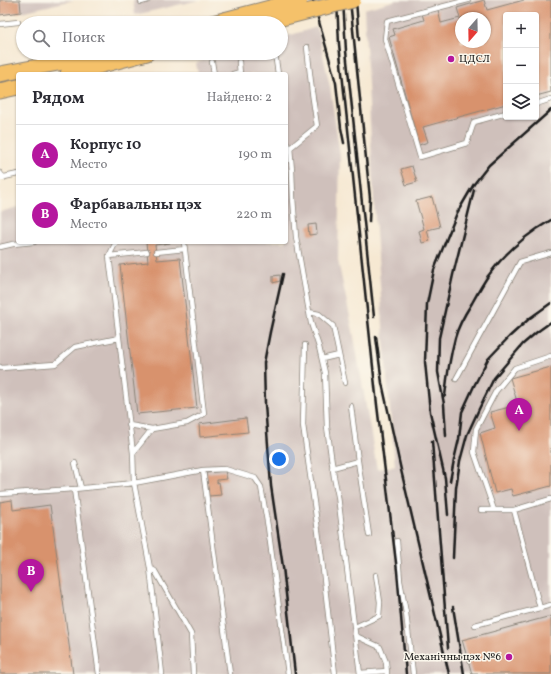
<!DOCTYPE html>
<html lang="ru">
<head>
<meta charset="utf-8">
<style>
  :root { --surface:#fff; --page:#f2f2f3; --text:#2b2b33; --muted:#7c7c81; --line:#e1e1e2; --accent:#b5179e }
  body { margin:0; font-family:Vollkorn,serif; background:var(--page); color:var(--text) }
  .controls { position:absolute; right:12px; top:12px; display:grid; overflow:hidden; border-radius:4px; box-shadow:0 1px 3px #0004 }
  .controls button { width:36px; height:36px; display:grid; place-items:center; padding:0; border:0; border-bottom:1px solid var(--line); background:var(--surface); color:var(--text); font:20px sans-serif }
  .compass { position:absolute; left:455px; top:12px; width:36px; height:36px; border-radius:50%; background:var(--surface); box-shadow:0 1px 3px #0004; rotate:200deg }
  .you { position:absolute; left:279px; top:459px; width:14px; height:14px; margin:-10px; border:3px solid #fff; border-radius:50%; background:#1a73e8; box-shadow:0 0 0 6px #1a73e833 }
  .badge { display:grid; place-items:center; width:26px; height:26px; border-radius:50%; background:var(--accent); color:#fff; font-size:13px; font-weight:700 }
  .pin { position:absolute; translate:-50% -33px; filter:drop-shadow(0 1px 2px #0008) }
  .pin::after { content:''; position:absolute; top:21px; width:14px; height:12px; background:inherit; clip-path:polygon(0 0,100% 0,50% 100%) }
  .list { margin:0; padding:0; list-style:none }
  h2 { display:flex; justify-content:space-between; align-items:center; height:52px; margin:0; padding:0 16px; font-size:17px }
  h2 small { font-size:13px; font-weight:400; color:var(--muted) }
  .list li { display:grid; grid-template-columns:26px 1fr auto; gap:12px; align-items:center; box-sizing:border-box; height:60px; padding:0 16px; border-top:1px solid var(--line) }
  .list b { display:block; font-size:15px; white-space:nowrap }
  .list p { margin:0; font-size:13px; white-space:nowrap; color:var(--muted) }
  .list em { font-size:13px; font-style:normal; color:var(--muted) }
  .icon { flex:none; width:22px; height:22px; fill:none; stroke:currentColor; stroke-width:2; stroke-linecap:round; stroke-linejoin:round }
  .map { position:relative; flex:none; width:551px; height:674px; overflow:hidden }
  .search { position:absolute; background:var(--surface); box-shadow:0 1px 3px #0004; left:16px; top:16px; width:272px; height:44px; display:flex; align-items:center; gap:10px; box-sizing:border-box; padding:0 14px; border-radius:22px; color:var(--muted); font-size:15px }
  .panel { position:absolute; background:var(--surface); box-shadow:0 1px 3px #0004; left:16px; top:72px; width:272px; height:172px; border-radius:4px }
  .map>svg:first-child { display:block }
  .industrial { fill:#cfc0bb; fill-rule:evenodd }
  .building { fill:#d8926d; fill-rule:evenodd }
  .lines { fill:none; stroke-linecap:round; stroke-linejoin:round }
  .service-casing { stroke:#898277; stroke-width:6 }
  .primary-casing { stroke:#898277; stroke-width:17 }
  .service { stroke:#fff; stroke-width:4.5 }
  .primary { stroke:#f5c16b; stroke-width:15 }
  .rail { stroke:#1c1c1c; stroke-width:2.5 }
  .primary-bridge-casing { stroke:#898277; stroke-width:17; stroke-linecap:butt }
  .primary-bridge { stroke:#f5c16b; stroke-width:15 }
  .poi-dot { fill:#b5179e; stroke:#fbf7ec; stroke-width:1.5 }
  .labels { text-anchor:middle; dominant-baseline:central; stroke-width:3; stroke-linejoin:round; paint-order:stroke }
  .poi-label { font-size:11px; fill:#1c1c1c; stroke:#fbf7ec; text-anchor:start }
</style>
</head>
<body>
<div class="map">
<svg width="551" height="674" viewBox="0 0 551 674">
  <rect width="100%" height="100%" fill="#fbf7ec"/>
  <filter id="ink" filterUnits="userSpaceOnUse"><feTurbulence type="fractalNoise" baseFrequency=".025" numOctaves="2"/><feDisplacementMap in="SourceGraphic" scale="8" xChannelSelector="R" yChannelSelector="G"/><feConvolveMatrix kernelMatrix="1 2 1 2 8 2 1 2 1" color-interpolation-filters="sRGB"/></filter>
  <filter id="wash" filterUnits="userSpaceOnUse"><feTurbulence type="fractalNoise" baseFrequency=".012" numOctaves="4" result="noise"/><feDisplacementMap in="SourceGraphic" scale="16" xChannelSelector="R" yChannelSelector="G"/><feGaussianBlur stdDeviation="0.9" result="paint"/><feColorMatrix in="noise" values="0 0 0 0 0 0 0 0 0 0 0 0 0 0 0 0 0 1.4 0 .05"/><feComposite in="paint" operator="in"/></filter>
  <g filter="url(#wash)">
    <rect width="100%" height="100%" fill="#f6e8d2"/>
    <!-- industrial -->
    <path class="industrial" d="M0,0H74L21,12L0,15Z
      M133,0H199L135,15Z
      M397,0H551V674H0V212L18,207V242H286V74H198L196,63L229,53H281V38L317,27L330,87L340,155L338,261L353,331L377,469L395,466L386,365L375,218L364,9ZM506,15H536V117H506ZM461,18H485V42H461Z"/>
    <g id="blocks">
      <!-- building -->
      <path class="building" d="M0,0H20L21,12L0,15Z
        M484,0L487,10L524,0H551V76L550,77L551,92L536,96V15H506V104L423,127L428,142L419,145L389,37L395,35L393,29L424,20L422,14L438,10L441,23L460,18L457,8ZM461,18H485V42H461Z
        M412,166L417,182L406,185L401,169Z
        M432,197L440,227L427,230L430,241L422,243L419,231L424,229L416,201Z
        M316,224L317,234L309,235L308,225Z
        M146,242H170V243L155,245L157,260L180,258L197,408L137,414L120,265L148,262Z
        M280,275V281L273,283V276Z
        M551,367V486L513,496L511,489L495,493L480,433L495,428L490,412L518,405L510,378Z
        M246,418L248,432L200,437L199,424Z
        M225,471L227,479L217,480V483L219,482L221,495L209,496L206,473Z
        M12,500L13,510L50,505L73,674H0V502Z
        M551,616V674H472L462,640Z"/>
    </g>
  </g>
  <g filter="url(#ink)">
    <use href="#blocks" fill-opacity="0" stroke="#898277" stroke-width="1"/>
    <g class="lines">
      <!-- service casing -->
      <g class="service-casing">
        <path id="service" d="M468,0L387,21L385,39L420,157L467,143L474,122L506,113
          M141,2L148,0
          M0,24L18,22
          M275,53L278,74
          M212,62L214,74
          M239,62L240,74
          M233,74L240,72
          M536,104L551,99
          M286,143L290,148L292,171L293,198L296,237L311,323L319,347L325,373L327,427L334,477L338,496L360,674
          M290,148L317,126L312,92L307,47
          M0,173L4,178
          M0,178L18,174
          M116,242L109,256L133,453L134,483L150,568L162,674
          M0,247L13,244L34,242
          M156,252L185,249
          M109,256L147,252
          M309,312L319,314L333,326L345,383
          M305,345L303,425L321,552L335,674
          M322,359L339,355
          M0,367L1,368L55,364L75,347L119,338
          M456,379L520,262L551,253
          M351,406L358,461L369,535
          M129,425L152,429
          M133,453L152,429L187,423L204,414L184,242
          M75,463L81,488
          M332,468L358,461
          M74,489L99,674
          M0,494L74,489L134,483L203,470
          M481,510H514L540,608
          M494,510L474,452L476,429L496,391L515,368L551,356
          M514,510L551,499
          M397,541L400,581L406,613L413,674
          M150,568L155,571L191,634L193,674
          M475,625L551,605
          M355,627L379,616L380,602L376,575
          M356,636L380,647L386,662L387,674
          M360,673L387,671
          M230,674L203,470L225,469L255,478L261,487L268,527L288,674"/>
      </g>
      <!-- primary casing -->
      <g class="primary-casing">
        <path id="primary" d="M212,23L224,20
          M0,74L58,63L96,53
          M68,74L147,53
          M0,91L18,87"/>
      </g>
      <!-- service -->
      <use href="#service" class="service"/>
      <!-- primary -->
      <use href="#primary" class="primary"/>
      <!-- rail -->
      <path class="rail" d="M313,0L336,83L341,128L344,143
        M337,0L339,44L377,405L397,571L406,674
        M343,0L346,51L374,317
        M350,0L370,198L369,222
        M356,0L359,40
        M283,274L270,332L264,363L265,404L271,486L283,567L295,674
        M376,337L382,383L401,470L449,674
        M445,396C447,376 450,357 455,338C458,326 465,314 472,303C477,294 482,285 488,276C504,254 527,234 551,220
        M446,436L444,404L438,372L439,338L453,275L474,190
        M432,441L448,648
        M450,481L454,460L459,439L462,412L474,386L488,359L509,337L530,318L551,303
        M448,515L445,478L430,412L425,362L427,304L434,270L457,213L474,184L489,165L551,110
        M453,558L456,488L460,461L467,435L479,409L494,378L523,344L537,332L551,322
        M453,607L464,674"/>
      <!-- primary-bridge casing -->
      <g class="primary-bridge-casing">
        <path id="primary-bridge" d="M224,20L300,0
          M262,23L353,0"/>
      </g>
      <!-- primary-bridge -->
      <use href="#primary-bridge" class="primary-bridge"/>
    </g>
  </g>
  <!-- markers -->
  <g class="poi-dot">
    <circle cx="451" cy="59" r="4"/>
    <circle cx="509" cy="657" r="4"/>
  </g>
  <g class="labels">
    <!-- poi labels -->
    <g class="poi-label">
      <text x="459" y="59">ЦДСЛ</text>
      <text x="501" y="657" text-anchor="end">Механічны цэх №6</text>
    </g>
  </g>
</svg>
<div class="controls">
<button>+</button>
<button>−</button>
<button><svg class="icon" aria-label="layers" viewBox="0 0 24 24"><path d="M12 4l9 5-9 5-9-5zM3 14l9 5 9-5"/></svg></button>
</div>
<svg class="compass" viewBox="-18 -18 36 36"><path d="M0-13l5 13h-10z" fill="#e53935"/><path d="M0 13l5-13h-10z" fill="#7c7c81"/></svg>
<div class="you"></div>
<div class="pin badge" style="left:519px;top:431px">A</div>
<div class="pin badge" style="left:31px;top:592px">B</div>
<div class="search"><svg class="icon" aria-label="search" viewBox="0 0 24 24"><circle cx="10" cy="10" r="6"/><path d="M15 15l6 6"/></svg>Поиск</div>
<section class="panel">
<h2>Рядом<small>Найдено: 2</small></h2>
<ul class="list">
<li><span class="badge">A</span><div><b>Корпус 10</b><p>Место</p></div><em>190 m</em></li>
<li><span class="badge">B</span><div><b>Фарбавальны цэх</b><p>Место</p></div><em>220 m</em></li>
</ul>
</section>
</div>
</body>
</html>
